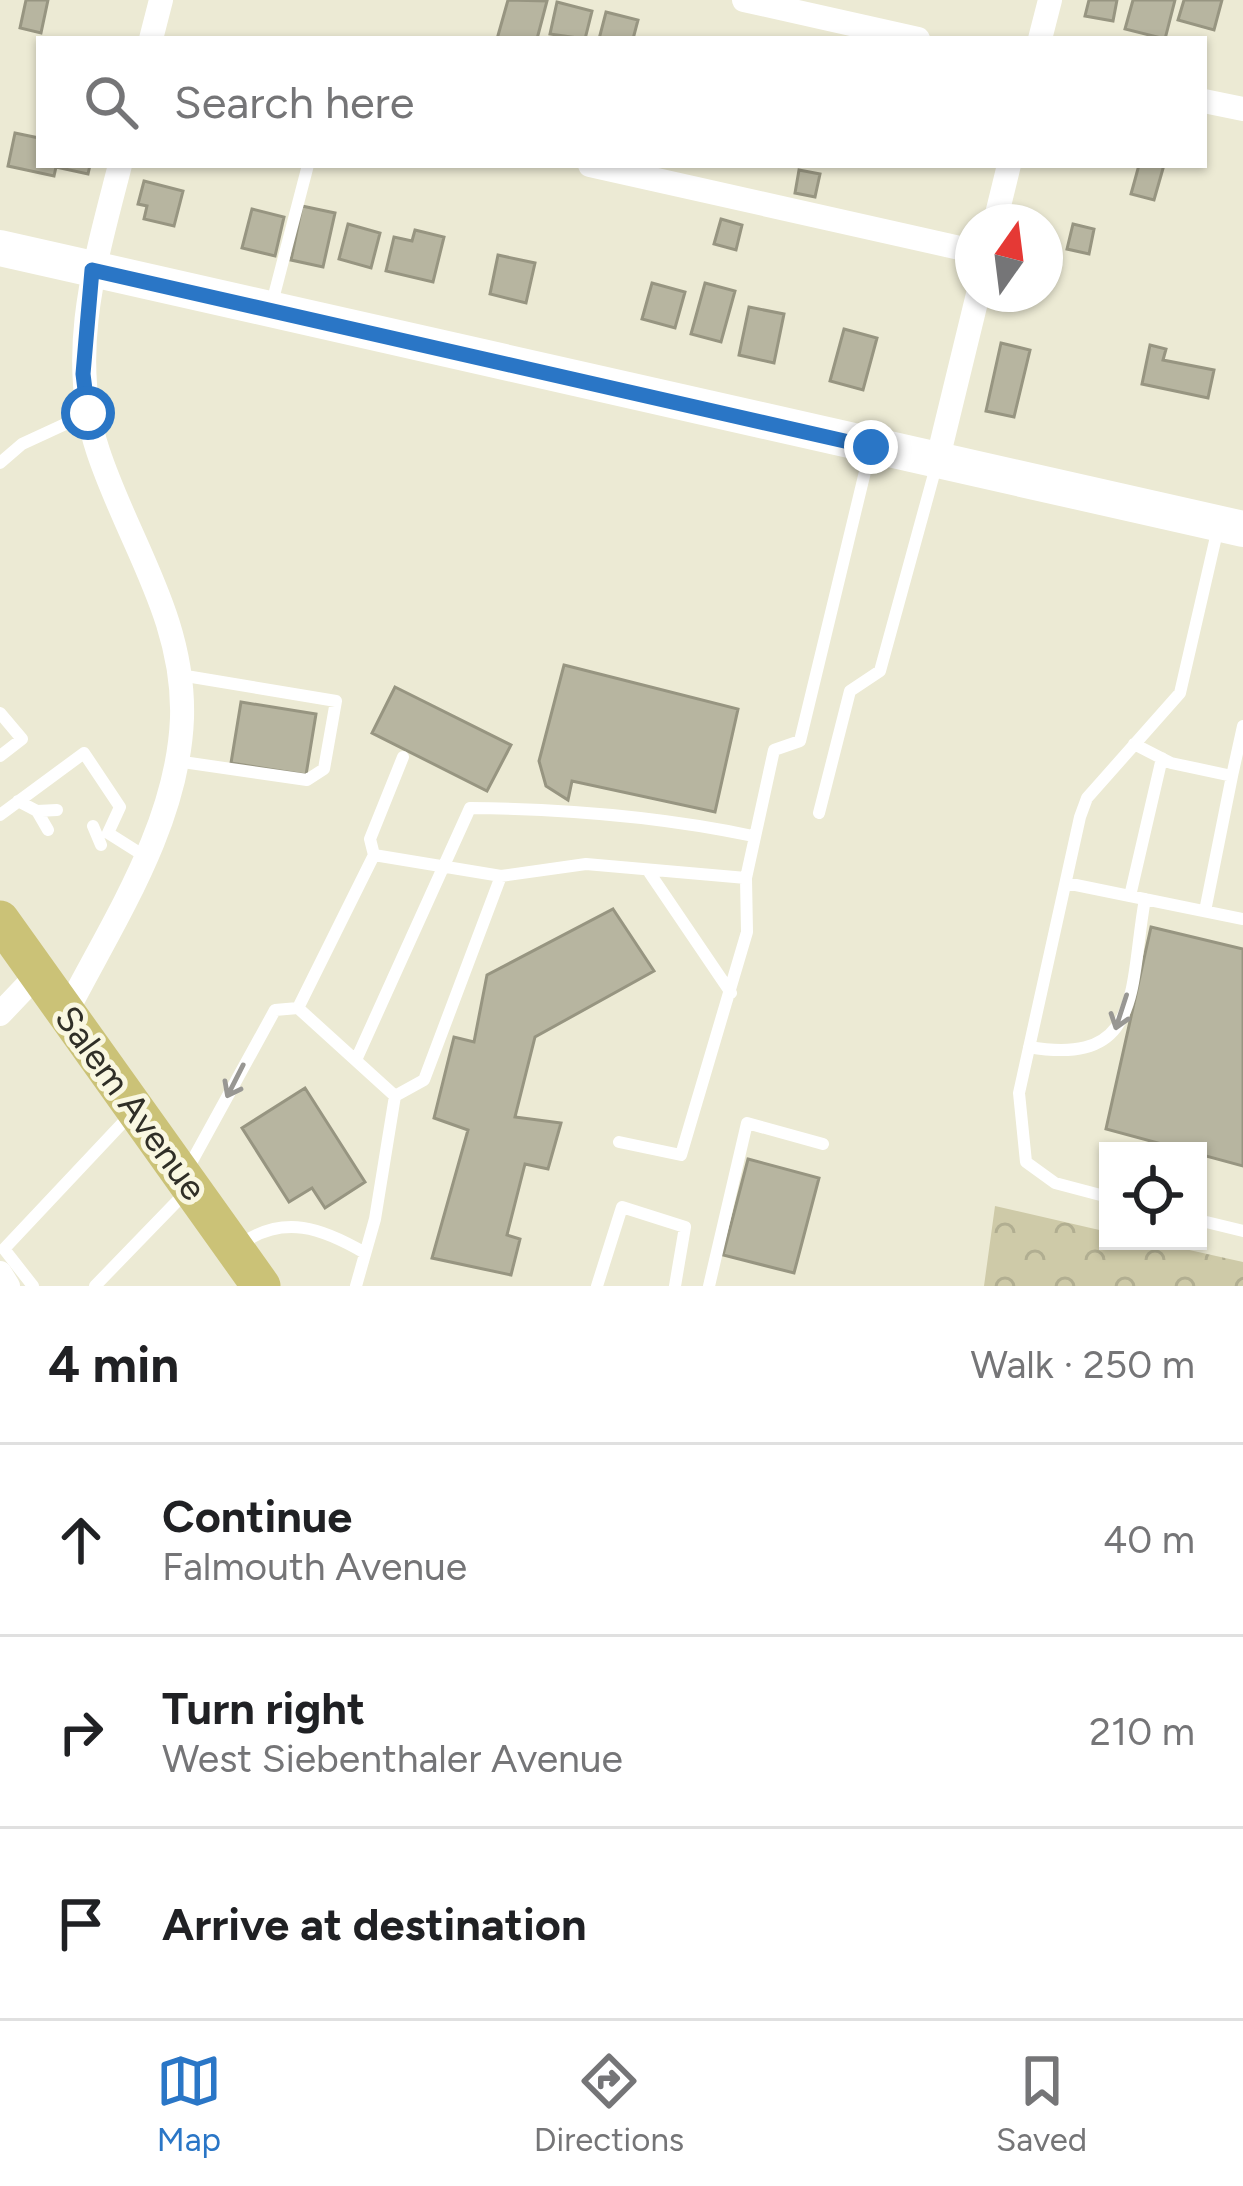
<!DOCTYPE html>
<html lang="en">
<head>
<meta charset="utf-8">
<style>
  :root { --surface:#fff; --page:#f2f2f2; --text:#202124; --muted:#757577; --line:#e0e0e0; --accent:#2a76c6 }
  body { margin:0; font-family:Figtree,sans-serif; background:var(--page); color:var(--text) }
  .controls { position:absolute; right:36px; bottom:36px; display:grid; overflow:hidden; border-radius:0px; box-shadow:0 3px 9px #0004 }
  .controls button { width:108px; height:108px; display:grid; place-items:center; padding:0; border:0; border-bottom:3px solid var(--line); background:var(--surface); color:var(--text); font:60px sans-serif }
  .compass { position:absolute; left:955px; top:204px; width:108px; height:108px; border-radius:50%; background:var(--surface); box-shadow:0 3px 9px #0004; rotate:14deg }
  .stop { position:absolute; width:36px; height:36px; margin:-27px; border:9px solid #2a76c6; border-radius:50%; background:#fff }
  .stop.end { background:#2a76c6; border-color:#fff; box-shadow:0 3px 12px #0008 }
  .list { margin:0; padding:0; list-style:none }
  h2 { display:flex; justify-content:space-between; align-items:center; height:156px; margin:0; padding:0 48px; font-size:51px }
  h2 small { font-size:39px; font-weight:400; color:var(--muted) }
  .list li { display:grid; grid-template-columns:78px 1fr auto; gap:36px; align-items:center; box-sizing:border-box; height:192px; padding:0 48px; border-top:3px solid var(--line) }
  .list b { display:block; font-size:45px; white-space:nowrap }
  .list p { margin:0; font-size:39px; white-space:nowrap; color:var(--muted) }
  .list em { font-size:39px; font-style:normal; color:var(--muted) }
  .icon { flex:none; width:66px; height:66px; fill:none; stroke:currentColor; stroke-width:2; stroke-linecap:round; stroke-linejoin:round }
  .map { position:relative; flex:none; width:1243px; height:1286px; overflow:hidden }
  .search { position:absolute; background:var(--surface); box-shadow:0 3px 9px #0004; left:36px; right:36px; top:36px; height:132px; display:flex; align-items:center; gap:30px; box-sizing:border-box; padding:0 42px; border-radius:0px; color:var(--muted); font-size:45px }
  .sheet { height:732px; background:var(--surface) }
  nav { display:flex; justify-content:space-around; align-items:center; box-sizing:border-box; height:168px; border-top:3px solid var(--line); background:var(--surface); font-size:33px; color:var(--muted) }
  nav a { display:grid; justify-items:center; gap:6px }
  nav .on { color:var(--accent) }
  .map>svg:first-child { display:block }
  .forest { fill:url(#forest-crowns) }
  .building { fill:#b7b5a0; stroke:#979581; stroke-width:3 }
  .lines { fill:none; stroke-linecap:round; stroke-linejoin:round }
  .service { stroke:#fff; stroke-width:12 }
  .minor { stroke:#fff; stroke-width:24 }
  .secondary { stroke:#fff; stroke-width:36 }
  .primary { stroke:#cbc277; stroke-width:39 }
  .oneway { stroke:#989793 }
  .route { stroke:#2a76c6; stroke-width:15 }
  .labels { text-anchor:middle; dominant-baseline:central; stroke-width:10; stroke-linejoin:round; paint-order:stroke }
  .street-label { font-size:36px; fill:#302f27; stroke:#f9f7e1 }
</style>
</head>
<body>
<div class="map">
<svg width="1243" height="1286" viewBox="0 0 1243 1286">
  <defs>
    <pattern id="forest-crowns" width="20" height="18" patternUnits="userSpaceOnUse" patternTransform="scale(3)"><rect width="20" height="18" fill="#cecaa8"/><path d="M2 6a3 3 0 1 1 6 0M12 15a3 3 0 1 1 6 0" fill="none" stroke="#b1ae91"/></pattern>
  </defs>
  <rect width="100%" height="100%" fill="#ecead4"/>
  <!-- forest -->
  <path class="forest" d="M995,1206L1108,1232V1241H1149L1243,1262V1286H984Z"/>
  <!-- building -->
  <path class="building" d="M26,0H48L41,33L20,28Z
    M508,0L547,1L537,39H497Z
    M1089,0H1117L1113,21L1085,16Z
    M1133,0H1175L1165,39L1125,29Z
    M1184,0H1222L1214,30L1178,20Z
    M557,2L592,11L585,39L550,34Z
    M606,12L638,20L633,39H599Z
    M15,133L39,138V165H90L88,174L56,167L54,176L8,166Z
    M1139,165H1164L1154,200L1131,194Z
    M799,170L820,174L815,197L795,193Z
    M144,181L183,191L174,226L144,219L147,206L138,204Z
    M302,206L335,213L323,267L291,260Z
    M252,209L284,217L275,256L242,248Z
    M721,219L742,225L736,250L714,244Z
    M348,224L380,233L371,268L339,259Z
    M1073,224L1094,229L1089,254L1067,249Z
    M415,230L444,237L433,282L386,271L394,237L412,241Z
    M498,255L535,263L526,303L490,294Z
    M652,283L685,292L675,328L642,319Z
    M705,283L735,291L721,342L691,334Z
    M749,307L784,314L774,363L739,355Z
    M844,329L877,338L863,390L830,381Z
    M1001,343L1030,350L1014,417L986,411Z
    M1150,345L1166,349L1163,360L1214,370L1208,398L1142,384Z
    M564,665L738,709L715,812L572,781L568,800L546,786L539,761Z
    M395,687L511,745L487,791L372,733Z
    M241,702L316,714L306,775L231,763Z
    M613,909L654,971L535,1037L515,1117L561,1123L548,1169L525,1164L507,1235L520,1239L511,1275L432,1258L468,1130L434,1118L454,1037L474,1042L487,975Z
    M1151,927L1243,949V1166L1106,1129Z
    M305,1088L365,1182L325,1208L312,1188L289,1202L242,1128Z
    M748,1159L819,1178L794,1273L723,1255Z"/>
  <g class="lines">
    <!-- service -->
    <path class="service" d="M272,303L308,165
      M0,463L22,444L87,414
      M0,713L22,739L0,756
      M1134,744L1171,763L1232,776L1205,911
      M176,761L307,780L324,769L336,701L180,675
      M1232,776L1243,726
      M18,801L37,811L57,810
      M37,811L48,830
      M819,813L850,691L880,671L937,463
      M0,815L84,753L120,807L108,833L146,857
      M93,826L101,845
      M374,855L370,839L403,757
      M649,872L731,993
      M746,878L774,750L800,741L871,447
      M1066,883L1243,919
      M1130,896L1162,758
      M1029,1047C1144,1067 1129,987 1145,899
      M356,1060L470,808C567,809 658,816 753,836
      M395,1096L424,1080L501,876
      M186,1172L275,1010L298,1008
      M1108,1197L1055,1183L1026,1162L1019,1093L1080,817L1087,798L1180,693L1218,528
      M1198,1220L1243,1231
      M241,1244C284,1214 322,1228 365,1253
      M33,1286L4,1249L131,1114
      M95,1286L187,1191
      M356,1286L375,1219L395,1096L298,1008L374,855L501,876L586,864L746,878L747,932L681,1155L619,1142
      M597,1286L622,1207L685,1227L675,1286
      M709,1286L747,1123L823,1144"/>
    <!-- minor -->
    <path class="minor" d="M744,0L918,39
      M151,39L161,0
      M1040,39L1050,0
      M1204,101L1243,109
      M590,165L973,251
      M995,222L1009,165
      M937,462L978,294
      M66,1013C113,921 178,825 182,718C185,618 128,542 98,451C66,355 96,259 120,165
      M0,1014L38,974
      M0,1273L8,1286"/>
    <!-- secondary -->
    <path class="secondary" d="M0,248L1243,529"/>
    <!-- primary -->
    <path class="primary" d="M0,920L261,1286"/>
  </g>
  <!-- one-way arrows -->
  <defs><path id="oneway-shaft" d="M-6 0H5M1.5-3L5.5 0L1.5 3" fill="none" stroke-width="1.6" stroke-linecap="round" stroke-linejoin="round" transform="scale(3)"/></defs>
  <g class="oneway">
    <use href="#oneway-shaft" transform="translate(1121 1012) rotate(108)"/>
    <use href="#oneway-shaft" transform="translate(235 1081) rotate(117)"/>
  </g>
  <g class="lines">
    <!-- route -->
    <path class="route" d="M88,413L83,374L92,270L871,447"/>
  </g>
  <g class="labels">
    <!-- street labels -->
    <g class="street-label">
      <text transform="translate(131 1103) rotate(54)">Salem Avenue</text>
    </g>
  </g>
</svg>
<div class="controls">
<button><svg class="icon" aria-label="locate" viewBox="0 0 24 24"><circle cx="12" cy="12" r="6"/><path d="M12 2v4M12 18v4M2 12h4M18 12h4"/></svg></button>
</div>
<svg class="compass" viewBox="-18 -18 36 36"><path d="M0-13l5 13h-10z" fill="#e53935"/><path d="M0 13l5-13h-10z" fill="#757577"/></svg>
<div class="stop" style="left:88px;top:413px"></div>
<div class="stop end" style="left:871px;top:447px"></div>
<div class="search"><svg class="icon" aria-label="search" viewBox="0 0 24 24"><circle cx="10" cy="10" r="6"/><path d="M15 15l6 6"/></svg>Search here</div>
</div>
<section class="sheet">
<h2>4 min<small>Walk · 250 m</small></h2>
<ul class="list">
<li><svg class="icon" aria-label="ahead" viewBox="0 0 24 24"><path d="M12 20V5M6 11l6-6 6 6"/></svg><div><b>Continue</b><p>Falmouth Avenue</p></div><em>40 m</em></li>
<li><svg class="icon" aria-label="right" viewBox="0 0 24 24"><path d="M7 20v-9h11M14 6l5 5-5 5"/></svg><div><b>Turn right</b><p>West Siebenthaler Avenue</p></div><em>210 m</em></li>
<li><svg class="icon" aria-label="arrive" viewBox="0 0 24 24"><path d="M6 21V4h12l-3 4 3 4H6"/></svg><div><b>Arrive at destination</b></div></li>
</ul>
</section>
<nav>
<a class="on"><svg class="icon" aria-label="map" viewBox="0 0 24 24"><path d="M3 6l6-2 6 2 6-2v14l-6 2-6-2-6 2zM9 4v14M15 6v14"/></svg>Map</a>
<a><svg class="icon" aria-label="directions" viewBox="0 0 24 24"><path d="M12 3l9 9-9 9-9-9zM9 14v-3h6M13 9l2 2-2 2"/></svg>Directions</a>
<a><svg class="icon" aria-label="saved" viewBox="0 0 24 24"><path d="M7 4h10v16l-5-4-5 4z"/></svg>Saved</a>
</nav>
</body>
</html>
